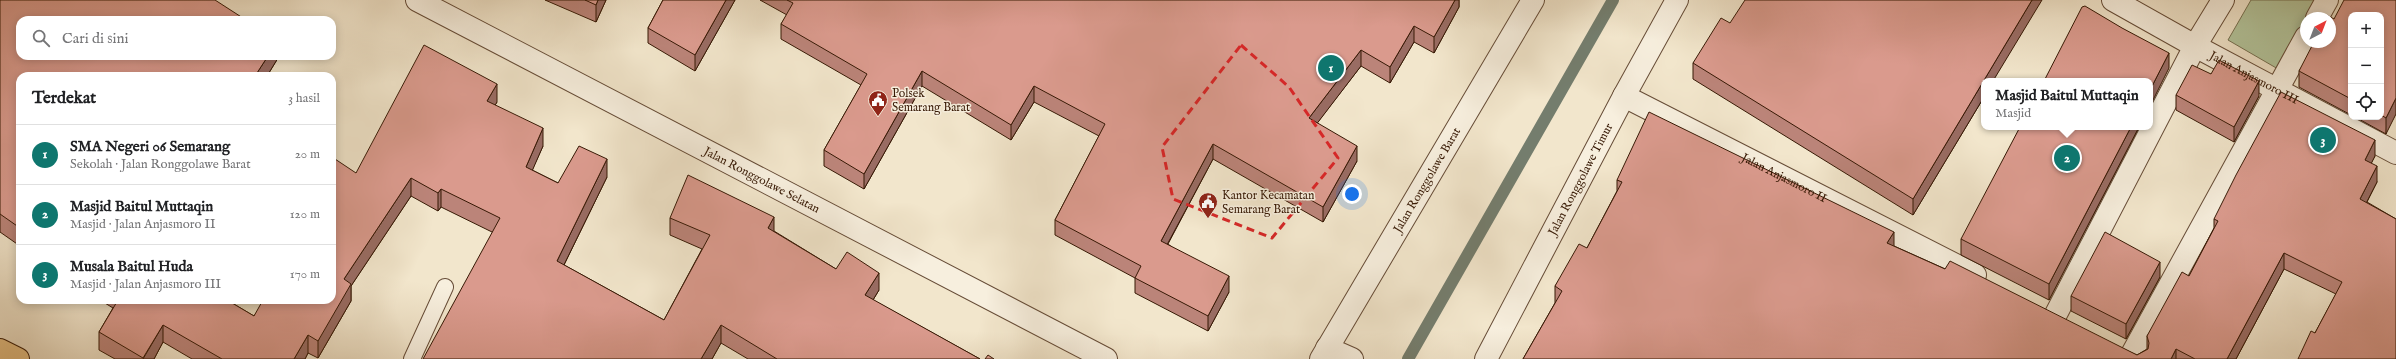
<!DOCTYPE html>
<html lang="id">
<head>
<meta charset="utf-8">
<style>
  :root { --surface:#fff; --page:#f2f2f2; --text:#202124; --muted:#757577; --line:#e0e0e0; --accent:#0f766e }
  body { margin:0; font-family:"IM FELL English",serif; background:var(--page); color:var(--text) }
  .controls { position:absolute; right:12px; top:12px; display:grid; overflow:hidden; border-radius:8px; box-shadow:0 2px 10px #0003 }
  .controls button { width:36px; height:36px; display:grid; place-items:center; padding:0; border:0; border-bottom:1px solid var(--line); background:var(--surface); color:var(--text); font:20px sans-serif }
  .compass { position:absolute; left:2300px; top:12px; width:36px; height:36px; border-radius:50%; background:var(--surface); box-shadow:0 2px 10px #0003; rotate:42deg }
  .you { position:absolute; left:1352px; top:194px; width:14px; height:14px; margin:-10px; border:3px solid #fff; border-radius:50%; background:#1a73e8; box-shadow:0 0 0 6px #1a73e833 }
  .badge { display:grid; place-items:center; width:26px; height:26px; border-radius:50%; background:var(--accent); color:#fff; font-size:13px; font-weight:700 }
  .pin { position:absolute; translate:-50% -50%; border:2px solid #fff; box-shadow:0 1px 4px #0006 }
  .popup { position:absolute; left:1981px; top:78px; width:172px; height:52px; box-sizing:border-box; display:grid; place-content:center; border-radius:8px; background:var(--surface); filter:drop-shadow(0 1px 3px #0005); font-size:13px; white-space:nowrap; color:var(--muted) }
  .popup b { font-size:15px; color:var(--text) }
  .popup::after { content:''; position:absolute; left:50%; top:100%; margin-left:-8px; border:8px solid transparent; border-top-color:var(--surface) }
  .list { margin:0; padding:0; list-style:none }
  h2 { display:flex; justify-content:space-between; align-items:center; height:52px; margin:0; padding:0 16px; font-size:17px }
  h2 small { font-size:13px; font-weight:400; color:var(--muted) }
  .list li { display:grid; grid-template-columns:26px 1fr auto; gap:12px; align-items:center; box-sizing:border-box; height:60px; padding:0 16px; border-top:1px solid var(--line) }
  .list b { display:block; font-size:15px; white-space:nowrap }
  .list p { margin:0; font-size:13px; white-space:nowrap; color:var(--muted) }
  .list em { font-size:13px; font-style:normal; color:var(--muted) }
  .icon { flex:none; width:22px; height:22px; fill:none; stroke:currentColor; stroke-width:2; stroke-linecap:round; stroke-linejoin:round }
  .map { position:relative; flex:none; width:2396px; height:359px; overflow:hidden }
  .search { position:absolute; background:var(--surface); box-shadow:0 2px 10px #0003; left:16px; top:16px; width:320px; height:44px; display:flex; align-items:center; gap:10px; box-sizing:border-box; padding:0 14px; border-radius:12px; color:var(--muted); font-size:15px }
  .panel { position:absolute; background:var(--surface); box-shadow:0 2px 10px #0003; left:16px; top:72px; width:320px; height:232px; border-radius:12px }
  .map>svg:first-child { display:block }
  .green { fill:#b4c69d; stroke:#767051 }
  .lines { fill:none; stroke-linecap:round; stroke-linejoin:round }
  .stream { stroke:#747d6d; stroke-width:12 }
  .service-casing { stroke:#664c37; stroke-width:18 }
  .minor-casing { stroke:#664c37; stroke-width:24 }
  .trunk-casing { stroke:#371905; stroke-width:24 }
  .service { stroke:#f7efde; stroke-width:16 }
  .minor { stroke:#f7efde; stroke-width:22 }
  .trunk { stroke:#e9c386; stroke-width:22 }
  .wall { fill:#bb8479; stroke:#371905 }
  .shaded-wall { fill:#996c63; stroke:#371905 }
  .building { fill:#da9a8d; stroke:#371905 }
  .marked { fill:none; stroke:#d62828; stroke-width:3; stroke-dasharray:8 5; stroke-linejoin:round }
  .labels { text-anchor:middle; dominant-baseline:central; stroke-width:3; stroke-linejoin:round; paint-order:stroke }
  .street-label { font-size:12px; fill:#371905; stroke:#f7efde }
  .poi-label { font-size:12px; fill:#371905; stroke:#f7efde; text-anchor:start }
</style>
</head>
<body>
<div class="map">
<svg width="2396" height="359" viewBox="0 0 2396 359">
  <rect width="100%" height="100%" fill="#f2e6cc"/>
  <filter id="stains"><feTurbulence type="fractalNoise" baseFrequency=".005" numOctaves="4"/><feColorMatrix values="0 0 0 0 .2 0 0 0 0 .09 0 0 0 0 .02 0 0 0 .5 -.17"/></filter>
  <radialGradient id="worn" r=".72"><stop offset=".6" stop-color="#630" stop-opacity="0"/><stop offset="1" stop-color="#630" stop-opacity=".3"/></radialGradient>
  <!-- green -->
  <path class="green" d="M2251,0H2318L2278,69L2228,40Z"/>
  <g class="lines">
    <!-- stream -->
    <path class="stream" d="M1408,359L1613,0"/>
    <!-- service casing -->
    <g class="service-casing">
      <path id="service" d="M412,359L445,287"/>
    </g>
    <!-- minor casing -->
    <g class="minor-casing">
      <g id="minor">
        <path id="s1" d="M417,0L1106,359"/>
        <path id="s2" d="M2113,0L2195,46L2396,153"/>
        <path d="M2317,18L2327,0"/>
        <path id="s3" d="M1624,96L1975,275"/>
        <path d="M2055,316L2195,46L2223,0"/>
        <path d="M1327,348L1352,359"/>
        <path d="M2131,356L2306,37"/>
        <path id="s4" d="M1321,359L1533,0"/>
        <path id="s5" d="M1486,359L1624,96L1677,0"/>
      </g>
    </g>
    <!-- trunk casing -->
    <g class="trunk-casing">
      <path id="trunk" d="M0,350L18,359"/>
    </g>
    <!-- service -->
    <use href="#service" class="service"/>
    <!-- minor -->
    <use href="#minor" class="minor"/>
    <!-- trunk -->
    <use href="#trunk" class="trunk"/>
  </g>
  <!-- wall -->
  <path class="wall" d="M0,0L278,56V58L267,76H20V246L0,232Z
    M545,0H606L596,22Z
    M663,0H735L695,71L648,43V28Z
    M760,0H1459V7L1434,53L1414,42L1390,83L1361,66L1317,123L1357,161L1323,222L1213,159L1168,244L1229,292L1208,331L1135,293V278L1055,235V220L1099,136L1034,102L1011,140L922,86L864,189L824,166V150L861,85L781,39V24L787,15Z
    M2396,0L2386,134L2355,117H2381V15H2351V115L2299,87V71L2334,19Z
    M1730,23L1984,81V97L1913,215L1693,79V63Z
    M2211,74L2259,96L2234,142L2176,110V95Z
    M497,102L495,105L543,146L532,170L558,183L607,177L564,265L664,320L702,249L670,235V218L774,231L836,269L879,290L873,300L980,359H748L721,343L712,359L492,232L441,207L438,211L411,196L351,286V301L318,358L308,353L305,359H192L163,342L154,359H115L99,350V332L113,308L100,300H227L254,316L356,173Z
    M2139,127L2049,300L1961,255V239Z
    M2375,156L2371,163L2377,182L2367,202L2396,219L2315,333L2336,294L2284,269L2236,359H1523L1555,303V286L1587,248L1617,191V180L1894,246L2137,355L2147,349V336L2189,276L2214,228V219Z
    M2160,277L2126,339L2071,311V296Z"/>
  <!-- shaded-wall -->
  <path class="shaded-wall" d="M598,0H606L596,22V5Z
    M726,0H735L695,71V55Z
    M1455,0H1459V7L1434,53V37Z
    M2032,0H2042L1993,81H1984V97L1913,215V199Z
    M1414,26V42L1390,83V67Z
    M1361,50V66L1309,134V118Z
    M2169,53V68L2150,106V90Z
    M268,56H278V58L267,76H255Z
    M922,71V86L864,189V174Z
    M2259,81V96L2234,142V127Z
    M497,84V102L487,119V101Z
    M1034,86V102L1011,140V125Z
    M2396,98V114L2386,134V118Z
    M2131,127H2139L2049,300V284Z
    M543,128V146L526,185V167Z
    M2375,140V156L2365,176V160Z
    M1213,144V159L1161,256V241Z
    M1357,146V161L1323,222V207Z
    M607,159V177L557,279V261Z
    M2377,166V182L2360,215V199Z
    M411,178V196L351,286V301L318,358V341L344,279Z
    M441,189V207L438,211V193Z
    M774,217V235L768,228Z
    M1894,232V248L1887,243Z
    M2284,253V269L2236,359H2227Z
    M2160,262V277L2126,339V324Z
    M879,273V290L865,313V295Z
    M1229,276V292L1208,331V316Z
    M163,325V342L154,359H143Z
    M721,325V343L712,359H701Z
    M308,335V353L305,359H294Z
    M2176,349V359H2171Z"/>
  <!-- building -->
  <path class="building" d="M0,0H215L246,20H20V56H268L255,76H20V228L0,214Z
    M585,0H598L596,5Z
    M663,0H726L695,55L648,28Z
    M787,0H1455L1434,37L1414,26L1390,67L1361,50L1309,118L1357,146L1323,207L1213,144L1161,241L1229,276L1208,316L1135,278L1141,266L1055,220L1105,124L1034,86L1011,125L922,71L864,174L824,150L867,74L781,24L793,3Z
    M1745,0H2032L1913,199L1693,63L1721,18L1730,23Z
    M2344,0H2396V98L2386,118L2381,115V15H2351V99L2299,71L2314,42H2330V18H2326L2327,15L2334,19Z
    M2085,6L2122,28L2169,53L2150,90V81H2044L2082,7Z
    M424,45L497,84L487,101L543,128L526,167L558,183L579,146L607,159L557,261L664,320L710,235L670,218L688,175L774,217L768,228L836,269L847,252L879,273L865,295L980,359H777L721,325L701,359H423L500,218L441,189L438,193L411,178L344,279L351,284L318,341L308,335L294,359H222L163,325L143,358L99,332L118,300H227L254,316L263,300H332V157L356,173Z
    M2219,60L2259,81L2234,127L2176,95L2192,65L2211,74Z
    M2281,92L2375,140L2365,160L2377,166L2360,199L2396,219V359H2298L2311,331L2315,333L2342,282L2284,253L2227,359H2195L2176,349L2171,359H1523L1562,291L1555,286L1579,244L1587,248L1622,182L1617,180L1649,112L1894,232L1887,243L1945,269L1950,261L2137,355L2148,349L2149,343L2147,336L2182,272L2189,276L2218,221L2214,219L2236,175Z
    M2020,127H2131L2049,284L1961,239Z
    M2105,232L2160,262L2126,324L2071,296Z
    M988,355L994,359H985Z"/>
  <!-- marked area -->
  <path class="marked" d="M1241,45L1289,87L1338,158L1272,238L1173,199L1162,147Z"/>
  <!-- icons -->
  <defs>
    <g id="civic-pin" transform="scale(1)"><path d="M0 17L-7.5 6A9.5 9.5 0 1 1 7.5 6Z" fill="#8f2418" stroke="#f7efde"/><path d="M-.6-6.5H3V-4.5H.6V-3L4-1V1h2V6H-6V1h2V-1L-.6-3ZM-1.2 2.5V6h2.4V2.5Z" fill="#fff"/></g>
  </defs>
  <g fill-rule="evenodd">
    <use href="#civic-pin" x="878" y="100"/>
    <use href="#civic-pin" x="1208" y="202"/>
  </g>
  <g class="labels">
    <!-- street labels -->
    <g class="street-label">
      <text stroke="none"><textPath href="#s2" startOffset="161">Jalan Anjasmoro III</textPath></text>
      <text stroke="none"><textPath href="#s3" startOffset="180">Jalan Anjasmoro II</textPath></text>
      <text stroke="none"><textPath href="#s4" startOffset="208">Jalan Ronggolawe Barat</textPath></text>
      <text stroke="none"><textPath href="#s5" startOffset="203">Jalan Ronggolawe Timur</textPath></text>
      <text stroke="none"><textPath href="#s1" startOffset="389">Jalan Ronggolawe Selatan</textPath></text>
    </g>
    <!-- poi labels -->
    <g class="poi-label">
      <text x="892" y="93">Polsek<tspan x="892" dy="14">Semarang Barat</tspan></text>
      <text x="1222" y="195">Kantor Kecamatan<tspan x="1222" dy="14">Semarang Barat</tspan></text>
    </g>
  </g>
  <rect width="100%" height="100%" filter="url(#stains)"/>
  <rect width="100%" height="100%" fill="url(#worn)"/>
</svg>
<div class="controls">
<button>+</button>
<button>−</button>
<button><svg class="icon" aria-label="locate" viewBox="0 0 24 24"><circle cx="12" cy="12" r="6"/><path d="M12 2v4M12 18v4M2 12h4M18 12h4"/></svg></button>
</div>
<svg class="compass" viewBox="-18 -18 36 36"><path d="M0-13l5 13h-10z" fill="#e53935"/><path d="M0 13l5-13h-10z" fill="#757577"/></svg>
<div class="you"></div>
<div class="pin badge" style="left:1331px;top:68px">1</div>
<div class="pin badge" style="left:2067px;top:158px">2</div>
<div class="popup"><b>Masjid Baitul Muttaqin</b>Masjid</div>
<div class="pin badge" style="left:2323px;top:140px">3</div>
<div class="search"><svg class="icon" aria-label="search" viewBox="0 0 24 24"><circle cx="10" cy="10" r="6"/><path d="M15 15l6 6"/></svg>Cari di sini</div>
<section class="panel">
<h2>Terdekat<small>3 hasil</small></h2>
<ul class="list">
<li><span class="badge">1</span><div><b>SMA Negeri 06 Semarang</b><p>Sekolah · Jalan Ronggolawe Barat</p></div><em>20 m</em></li>
<li><span class="badge">2</span><div><b>Masjid Baitul Muttaqin</b><p>Masjid · Jalan Anjasmoro II</p></div><em>120 m</em></li>
<li><span class="badge">3</span><div><b>Musala Baitul Huda</b><p>Masjid · Jalan Anjasmoro III</p></div><em>170 m</em></li>
</ul>
</section>
</div>
</body>
</html>
